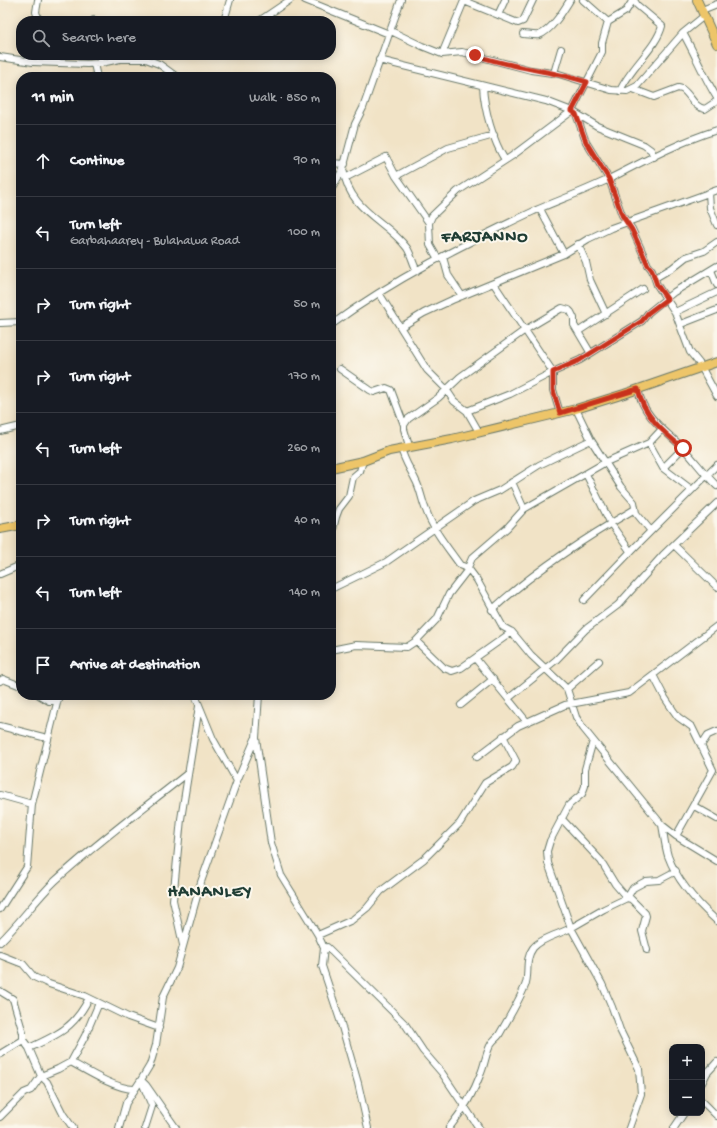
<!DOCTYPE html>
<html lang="en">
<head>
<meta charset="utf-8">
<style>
  :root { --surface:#171b24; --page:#242831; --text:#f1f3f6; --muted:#9ea1a6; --line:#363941 }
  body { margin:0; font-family:"Gochi Hand",sans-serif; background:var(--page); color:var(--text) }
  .controls { position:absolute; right:12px; bottom:12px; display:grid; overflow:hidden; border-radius:8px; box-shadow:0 2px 10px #0003 }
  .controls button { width:36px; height:36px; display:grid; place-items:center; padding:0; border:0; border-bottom:1px solid var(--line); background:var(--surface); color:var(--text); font:20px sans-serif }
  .stop { position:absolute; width:12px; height:12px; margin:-9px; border:3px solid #c8321e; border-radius:50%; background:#fff }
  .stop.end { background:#c8321e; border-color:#fff; box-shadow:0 1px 4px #0008 }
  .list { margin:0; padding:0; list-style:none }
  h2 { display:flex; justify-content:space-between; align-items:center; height:52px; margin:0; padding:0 16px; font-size:17px }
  h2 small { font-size:13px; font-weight:400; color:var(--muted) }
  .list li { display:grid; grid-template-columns:26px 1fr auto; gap:12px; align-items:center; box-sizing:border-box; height:72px; padding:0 16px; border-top:1px solid var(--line) }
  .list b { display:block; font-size:15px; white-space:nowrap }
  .list p { margin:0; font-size:13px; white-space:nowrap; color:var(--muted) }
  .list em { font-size:13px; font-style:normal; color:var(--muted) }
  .icon { flex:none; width:22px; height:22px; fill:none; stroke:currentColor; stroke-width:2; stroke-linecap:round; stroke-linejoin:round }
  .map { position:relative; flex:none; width:717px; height:1128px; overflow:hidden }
  .search { position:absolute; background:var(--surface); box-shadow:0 2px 10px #0003; left:16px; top:16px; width:320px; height:44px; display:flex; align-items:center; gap:10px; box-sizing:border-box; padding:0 14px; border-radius:16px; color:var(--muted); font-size:15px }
  .panel { position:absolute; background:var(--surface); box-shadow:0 2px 10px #0003; left:16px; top:72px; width:320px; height:628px; border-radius:16px }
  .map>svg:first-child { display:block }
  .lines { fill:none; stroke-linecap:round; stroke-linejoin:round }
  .minor-casing { stroke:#687767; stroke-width:8 }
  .major-casing { stroke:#687767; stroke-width:10 }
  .minor { stroke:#fff; stroke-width:6 }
  .major { stroke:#edc569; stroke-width:8 }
  .route { stroke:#c8321e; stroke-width:5 }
  .labels { text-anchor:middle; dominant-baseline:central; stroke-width:4; stroke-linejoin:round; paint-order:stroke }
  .district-label { font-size:17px; font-weight:bold; letter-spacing:1px; fill:#1f3d34; stroke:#fbf7ec }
</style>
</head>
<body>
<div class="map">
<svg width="717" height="1128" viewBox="0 0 717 1128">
  <rect width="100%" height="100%" fill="#fbf7ec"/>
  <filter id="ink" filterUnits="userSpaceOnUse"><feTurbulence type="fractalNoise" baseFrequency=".025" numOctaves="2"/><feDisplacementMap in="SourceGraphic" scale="8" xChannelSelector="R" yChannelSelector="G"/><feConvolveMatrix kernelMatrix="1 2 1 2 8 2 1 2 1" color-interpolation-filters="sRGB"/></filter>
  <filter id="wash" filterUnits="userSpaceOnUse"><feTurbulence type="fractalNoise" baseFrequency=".012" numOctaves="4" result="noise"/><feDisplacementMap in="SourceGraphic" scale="16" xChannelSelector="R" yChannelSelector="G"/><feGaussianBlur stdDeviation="0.9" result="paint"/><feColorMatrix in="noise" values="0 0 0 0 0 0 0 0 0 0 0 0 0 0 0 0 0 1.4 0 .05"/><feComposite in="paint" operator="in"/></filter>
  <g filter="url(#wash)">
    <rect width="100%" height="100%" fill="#f1e3c6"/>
  </g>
  <g filter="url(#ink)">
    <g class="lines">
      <!-- minor casing -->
      <g class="minor-casing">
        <path id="minor" d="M38,0L36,12L39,21
          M305,0L389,34
          M583,0L608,22
          M702,10L717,4
          M498,15L505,0
          M94,20V21
          M224,21L230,0
          M259,21L290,0
          M391,31L422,46L442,54L462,52L531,70L559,74L611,90L627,91L637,86L683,33L704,16
          M683,33C695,54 704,77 717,98
          M523,34C527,34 535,36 539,35C552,30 563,11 570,0
          M442,54L464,1L518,23L523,21L533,0
          M99,55L101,63
          M0,57L33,62L87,64L101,63L120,59H146L159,64L177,77
          M379,60L546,101L572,111L597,126L644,145L651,150L654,157
          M94,64L97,77
          M554,73L561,49
          M483,86C484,109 493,141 505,160
          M633,89L654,97L678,88L682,89C691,95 693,107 705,109L717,101
          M620,91C629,69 657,47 662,26L637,5L634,0
          M576,114L586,142L609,179L622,215L632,229L648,265L652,270L657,285L675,312L690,352L699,363L717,396
          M331,163L345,164
          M343,169C350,212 385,219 407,248C411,254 413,264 417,271
          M396,176L448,148L494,135
          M345,178L386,157L396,176L429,223
          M331,190L343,169L355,124L363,108L401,0
          M709,193L710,208L717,225
          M540,209L564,254
          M578,244L586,262L590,280L606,314
          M443,257L448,275L462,296
          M438,259L430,245L429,223L432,216L458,191L512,156L572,111L602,52V43L608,22L626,11L633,0
          M711,270L717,285
          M655,278L672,268L686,257L704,251L717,242
          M379,293L427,370L446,389L454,401L467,411L479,432
          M675,312L717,292
          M0,323L21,322
          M681,324L717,310
          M331,325C394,279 464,244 534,211C559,200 585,191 609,179C644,161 679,142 717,130
          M401,327L424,313L452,300L564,254L588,239L611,228L717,190
          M579,331L643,289
          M340,369L370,390L374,392L386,388L391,390L404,425
          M638,389C643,416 663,429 682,447C694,459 704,474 717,486
          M576,409L591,440L621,487L634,502L636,513L651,531
          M467,411L510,394L553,372L494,284
          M560,413L553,390V372L580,360L642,321L648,313L674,292L717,266
          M0,431L21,426
          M649,443L663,468L692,490
          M409,446L404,429V425L408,419L438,398L460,377L525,330L562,308L569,310L571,312L574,318V325L590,352
          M401,448C405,463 410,468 416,481C421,491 422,501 426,510C433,530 448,548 460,565L468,568L477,580L503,627L512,632L531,655L567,689L576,717L583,728L662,825L676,836L717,861
          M663,468L683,448
          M586,474L611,524L630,551
          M512,482L524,509
          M331,538L336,517L339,509L349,496L353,477L360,471L363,461
          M674,545L717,587
          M0,574L21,565
          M331,589L386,562L474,501L500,490L539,465L591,440
          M584,600L635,547L717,465
          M492,610C535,570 585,538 635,509
          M416,641L444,668L452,671L461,668L512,632
          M331,650L356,645L407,647L416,641L437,619L449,594L466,572L472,558L507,528L524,509L606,462L649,443L662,429
          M475,658L527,722
          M653,675L665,698L673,710L678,717L692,727L713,770L676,836
          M0,681L3,679L21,686
          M567,689L599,661
          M39,695L49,701H56
          M195,695L213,739L237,781
          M259,695L256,738L271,843L281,875L318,935L324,948L322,966L340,1020L358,1083L368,1128
          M509,698L556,660L586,629L618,605L663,555L717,503
          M461,705L493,679
          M0,726L47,738
          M702,744L708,735L717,731
          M477,757L518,726L565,705L629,693L717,626
          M0,795L32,804
          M694,806L717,819
          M561,818L601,861L615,884L627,898L631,899L645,913L646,916L642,931L647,950
          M662,825C664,835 665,846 668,856C677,881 698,904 717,921
          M0,909L27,867L32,804L59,695
          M318,935L352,920L367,908L381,891L424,859L460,823L485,783L512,767L516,761L503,736
          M0,942C20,923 35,900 55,881C97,842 144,808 188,773
          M183,945L173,900L181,819L199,706
          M324,948L327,947L405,1024L423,1051L442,1073L479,1128
          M0,955L23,964L34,977L49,984L85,996L128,1017L159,1028
          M0,991L13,999L23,1033V1040L29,1048L41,1076L47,1082L63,1114L73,1128
          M29,1048C58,1035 75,1027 89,998
          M0,1054L23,1040
          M71,1062C87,1071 116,1089 134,1089
          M702,1083L707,1073L717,1062
          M702,1101L717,1116
          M0,1117L24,1093L31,1090L41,1076L58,1069L71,1062L85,1036L99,1003
          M119,1128L126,1103L141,1080L146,1085L176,1128
          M145,1128L152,1106L141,1080L150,1065L156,1045L163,997L177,968L201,882L237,781L255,739
          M449,1128C462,1112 474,1092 481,1073C485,1064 486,1052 491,1044C493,1040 497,1038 499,1035C508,1019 518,1003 525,986C530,974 524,960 533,948C541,938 560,934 571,928L548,863L547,851L550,841L569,805L582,794L585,786V769L593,741
          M629,1128L641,1094L639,1069L620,1030L612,1007L602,984L571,928L604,909L627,898L633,888L646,881L659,880L676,871
          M674,1128L684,1113"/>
      </g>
      <!-- major casing -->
      <g class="major-casing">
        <path id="major" d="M697,0L717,44
          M331,468L363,461L389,451L452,439L576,409L624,394L717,362
          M0,529L21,525"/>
      </g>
      <!-- minor -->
      <use href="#minor" class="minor"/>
      <!-- major -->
      <use href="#major" class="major"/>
    </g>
  </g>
  <g class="lines" filter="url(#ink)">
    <!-- route -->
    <path class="route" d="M475,55C511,68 550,70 587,82L572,111L576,114L586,142L609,179L622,215L632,230L648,265L652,270L657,285L667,299L648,313L642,321L580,360L553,372V390L560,413L638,389C643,415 663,432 683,448"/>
  </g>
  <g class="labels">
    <!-- district labels -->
    <g class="district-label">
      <text x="485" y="238">FARJANNO</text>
      <text x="210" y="893">HANANLEY</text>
    </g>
  </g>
</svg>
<div class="controls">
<button>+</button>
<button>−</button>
</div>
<div class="stop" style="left:683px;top:448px"></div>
<div class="stop end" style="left:475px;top:55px"></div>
<div class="search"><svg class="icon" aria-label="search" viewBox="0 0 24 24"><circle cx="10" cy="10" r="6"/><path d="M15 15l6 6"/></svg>Search here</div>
<section class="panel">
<h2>11 min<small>Walk · 850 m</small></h2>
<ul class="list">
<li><svg class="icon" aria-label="ahead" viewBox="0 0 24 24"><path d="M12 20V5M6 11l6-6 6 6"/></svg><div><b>Continue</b></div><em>90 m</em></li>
<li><svg class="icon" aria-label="left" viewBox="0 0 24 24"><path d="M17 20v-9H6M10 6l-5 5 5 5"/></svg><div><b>Turn left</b><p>Garbahaarey - Bulahawa Road</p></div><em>100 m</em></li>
<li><svg class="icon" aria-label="right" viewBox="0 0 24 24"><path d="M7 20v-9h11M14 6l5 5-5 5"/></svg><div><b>Turn right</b></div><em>50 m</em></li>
<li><svg class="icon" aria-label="right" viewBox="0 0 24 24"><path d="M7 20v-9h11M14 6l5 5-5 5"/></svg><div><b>Turn right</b></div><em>170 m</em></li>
<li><svg class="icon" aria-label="left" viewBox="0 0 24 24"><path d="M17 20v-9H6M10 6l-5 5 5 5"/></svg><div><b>Turn left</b></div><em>260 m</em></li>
<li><svg class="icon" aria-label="right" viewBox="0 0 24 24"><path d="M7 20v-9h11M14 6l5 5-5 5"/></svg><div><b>Turn right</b></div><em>40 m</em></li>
<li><svg class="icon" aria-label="left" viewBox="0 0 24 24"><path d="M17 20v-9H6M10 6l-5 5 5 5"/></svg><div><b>Turn left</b></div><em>140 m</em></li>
<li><svg class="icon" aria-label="arrive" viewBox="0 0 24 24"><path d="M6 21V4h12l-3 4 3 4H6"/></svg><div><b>Arrive at destination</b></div></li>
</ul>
</section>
</div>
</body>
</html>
